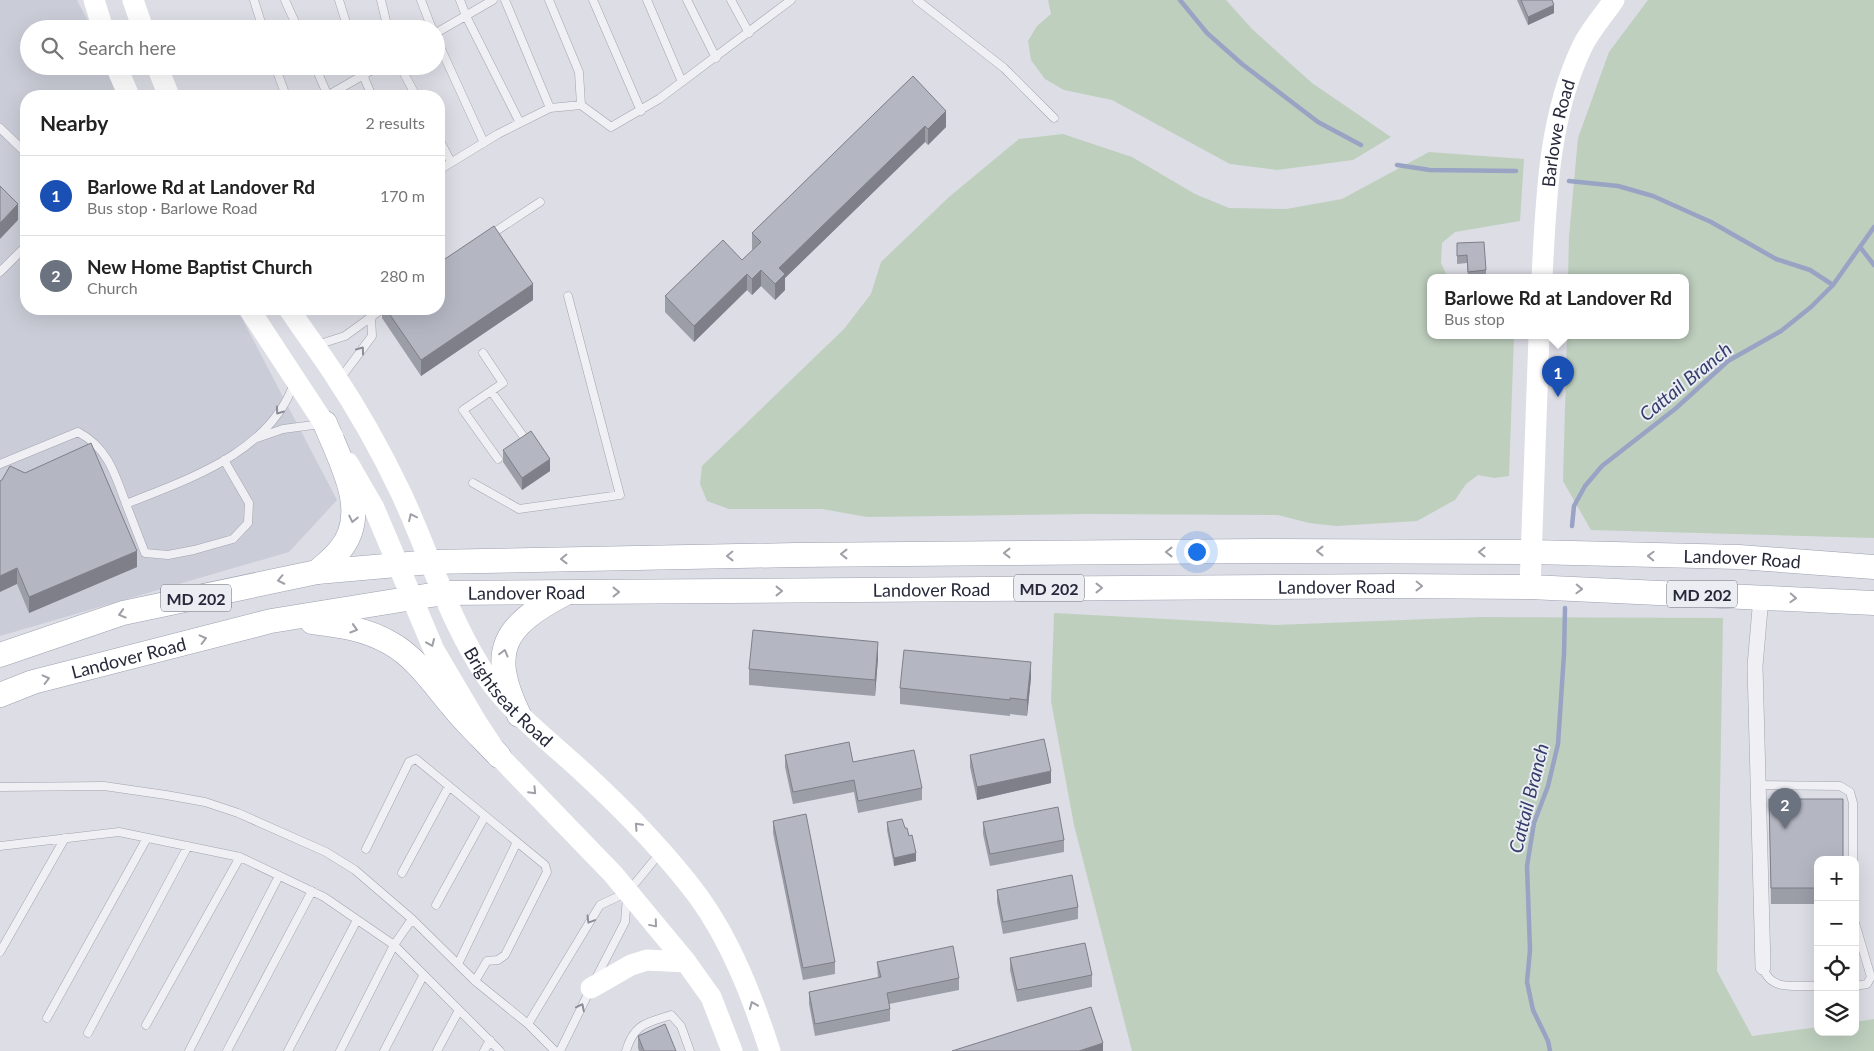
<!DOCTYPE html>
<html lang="en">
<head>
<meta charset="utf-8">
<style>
  :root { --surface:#fff; --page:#f6f6f6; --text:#222; --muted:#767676; --line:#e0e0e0; --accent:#ea580c }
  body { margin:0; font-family:Lato,sans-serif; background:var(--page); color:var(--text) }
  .controls { position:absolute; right:15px; bottom:15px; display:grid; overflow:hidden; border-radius:10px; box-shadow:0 5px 20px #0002 }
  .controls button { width:45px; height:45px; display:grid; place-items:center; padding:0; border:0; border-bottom:1px solid var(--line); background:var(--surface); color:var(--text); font:25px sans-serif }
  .you { position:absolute; left:1196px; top:551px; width:18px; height:18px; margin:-12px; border:4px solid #fff; border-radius:50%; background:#1a73e8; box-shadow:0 0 0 8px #1a73e833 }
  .badge { display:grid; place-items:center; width:32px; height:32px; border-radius:50%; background:var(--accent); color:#fff; font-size:16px; font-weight:700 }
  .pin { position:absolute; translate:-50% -41px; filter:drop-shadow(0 1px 2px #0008) }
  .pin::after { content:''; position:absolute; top:26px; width:18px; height:15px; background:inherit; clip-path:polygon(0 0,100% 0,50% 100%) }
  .popup { position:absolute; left:1427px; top:274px; width:262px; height:65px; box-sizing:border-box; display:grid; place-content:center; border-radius:10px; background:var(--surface); filter:drop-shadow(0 1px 4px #0005); font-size:16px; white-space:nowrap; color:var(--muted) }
  .popup b { font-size:19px; color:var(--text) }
  .popup::after { content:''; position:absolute; left:50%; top:100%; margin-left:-10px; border:10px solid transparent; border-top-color:var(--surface) }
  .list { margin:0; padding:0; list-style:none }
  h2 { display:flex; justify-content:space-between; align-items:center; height:65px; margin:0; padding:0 20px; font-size:21px }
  h2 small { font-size:16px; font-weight:400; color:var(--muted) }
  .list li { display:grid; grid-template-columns:32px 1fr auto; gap:15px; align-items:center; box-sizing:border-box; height:80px; padding:0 20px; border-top:1px solid var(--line) }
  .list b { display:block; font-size:19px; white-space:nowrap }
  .list p { margin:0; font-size:16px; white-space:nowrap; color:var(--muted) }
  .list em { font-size:16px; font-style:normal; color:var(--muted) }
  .icon { flex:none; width:28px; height:28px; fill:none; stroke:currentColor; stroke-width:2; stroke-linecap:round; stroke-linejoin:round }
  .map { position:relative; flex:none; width:1874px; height:1051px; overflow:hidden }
  .search { position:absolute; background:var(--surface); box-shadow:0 5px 20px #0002; left:20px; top:20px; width:425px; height:55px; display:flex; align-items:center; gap:12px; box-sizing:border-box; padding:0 18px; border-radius:28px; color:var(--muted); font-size:19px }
  .panel { position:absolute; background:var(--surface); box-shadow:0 5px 20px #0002; left:20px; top:90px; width:425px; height:225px; border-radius:20px }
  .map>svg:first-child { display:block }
  .built { fill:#caccd7 }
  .green { fill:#becfbe }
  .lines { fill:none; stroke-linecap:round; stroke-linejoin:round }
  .stream { stroke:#99a3c4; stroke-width:4.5 }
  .lane-casing { stroke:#a2a3af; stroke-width:9 }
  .street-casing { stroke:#a2a3af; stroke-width:16 }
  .primary-casing { stroke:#9c9fb0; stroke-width:25 }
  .lane { stroke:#efeff4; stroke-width:8 }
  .street { stroke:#efeff4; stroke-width:15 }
  .secondary { stroke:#fff; stroke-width:21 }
  .primary { stroke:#fff; stroke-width:24 }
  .wall { fill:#9b9da7 }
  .shaded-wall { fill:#7e7f88 }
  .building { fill:#b4b6c2; stroke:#7e7f88 }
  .oneway { stroke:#8b8c98 }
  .oneway2 { stroke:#9e9fa7 }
  .labels { text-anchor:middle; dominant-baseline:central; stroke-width:4; stroke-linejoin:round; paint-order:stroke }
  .shield { fill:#ebedf3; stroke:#626472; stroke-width:1 }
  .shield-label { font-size:16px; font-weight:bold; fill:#27293b }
  .street-label { font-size:18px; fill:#27293b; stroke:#ebedf3 }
  .water-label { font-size:19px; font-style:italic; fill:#343e6c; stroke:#ebedf3 }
</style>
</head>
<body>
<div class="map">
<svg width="1874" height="1051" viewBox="0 0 1874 1051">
  <rect width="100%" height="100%" fill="#dcdde5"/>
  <!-- built -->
  <path class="built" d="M0,0H77L92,29H29V66H111L127,96H26V309H237L337,500L289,552L0,636Z"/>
  <!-- green -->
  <path class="green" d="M1048,0H1226L1252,29L1312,83L1391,137L1353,160L1277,170L1230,164L1112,100L1064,90L1045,79L1031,60L1028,41L1037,26L1051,14Z
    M1648,0H1874V538L1591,530L1563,481L1567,336H1686V278H1568L1569,237L1578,138L1609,52Z
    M1063,134L1132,157L1195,194L1229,208L1286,209L1342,199L1429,152L1524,159L1520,221L1455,232L1442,243L1441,263L1448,278H1430V336H1514L1509,476L1494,478L1478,475L1466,484L1455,500L1417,521L1336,526L1309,523L1278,515L1087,514L867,517L822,509H729L707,501L700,484L702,466L844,329L871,294L881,262L949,197L1019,139Z
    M1054,613L1276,625L1480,617L1723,618L1717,971L1752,1036L1818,1027V1032H1855V1022L1874,1019V1051H1132L1074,825L1051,701Z"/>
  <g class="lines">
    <!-- stream -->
    <path class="stream" d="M1180,0L1207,33L1242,64L1318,122L1361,145
      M1397,165L1430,170L1516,171
      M1569,181L1618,186L1653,196L1711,222L1776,259L1810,270L1833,285
      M1860,247L1874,265
      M1572,526L1574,506L1585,486L1602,466L1675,409L1728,361L1781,331L1811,307L1833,285L1874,227
      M1550,1051L1548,1041L1533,1010L1527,982L1530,950L1527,866L1534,823L1548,786L1558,744L1564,654L1565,608"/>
    <!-- lane casing -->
    <g class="lane-casing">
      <path id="lane" d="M254,0L263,29
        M285,0L298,29
        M339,0L348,29
        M381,0L388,29
        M421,0L432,29
        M460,0L466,16L520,123
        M505,0L550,108
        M549,0L579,72L581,105
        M593,0L641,111
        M647,0L682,82
        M687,0L716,58
        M731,0L749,33
        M917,0L1004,68L1054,118
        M436,33L493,0
        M436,38L484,143
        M275,66L286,96
        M315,66L328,96
        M359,66L372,96
        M400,66L416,96
        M327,96L379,66
        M0,128L26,153
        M439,139L451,162
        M439,170L498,134L550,108L581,105L611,127L659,99L791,0
        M490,235L540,202
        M0,272L26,246
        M317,345L345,336L382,309
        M483,353L503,383L463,410L498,459
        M340,379L372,336L371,316
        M491,391L526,440
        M257,438L283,429L321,424
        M0,464L78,432C108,448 115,474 126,504C188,479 270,453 294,383
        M473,483L519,509L620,495L568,296
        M126,504L145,553L168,555L194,550L233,539L248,523L249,503L224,460
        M1758,785L1840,786L1850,792L1853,803V860
        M0,787L104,786L166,795L205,802L238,813L326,852L355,870L412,919L475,981L528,1024L555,1051
        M0,846L119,832L240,857L324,897L394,945L340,1051
        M366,849L409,762L416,759L545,865L547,872L505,955L498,960L487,961L475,981
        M402,873L449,786
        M436,905L485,816
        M412,919L394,945L500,1051
        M1855,923L1871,977L1867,984L1855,986
        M0,952L65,838
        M458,964L517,842
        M1763,967C1770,992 1796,985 1818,986
        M595,980L625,922L627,896
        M47,1018L147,838
        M528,1024L600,905L628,892L660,853
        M146,1025L240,857
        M88,1033L188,846
        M189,1051L279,876
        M227,1051L312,891
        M288,1051L357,920
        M384,1051L423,976
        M437,1051L459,1010
        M484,1051L490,1040
        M560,1051L590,990
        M626,1051C634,1024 646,1023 671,1015L681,1026L690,1051"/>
    </g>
    <!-- street casing -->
    <g class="street-casing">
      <path id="street" d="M1761,597L1755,666L1763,967"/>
    </g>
    <!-- primary casing -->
    <g class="primary-casing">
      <g id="primary">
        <path d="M317,572C324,565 333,559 339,551C372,514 340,461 325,423"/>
        <path d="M312,622C339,625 366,629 390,643C416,657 435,686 454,708C468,725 484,740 499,756"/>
        <path id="s3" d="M0,655L123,613L317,572L431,562L796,555L1260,551L1531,552L1739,557L1874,567"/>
        <path id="s4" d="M0,695L33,682L271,621L444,593L1393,586L1530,587L1874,603"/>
        <path d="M519,715C488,651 503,626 564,594"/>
      </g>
    </g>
    <!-- lane -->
    <use href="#lane" class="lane"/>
    <!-- street -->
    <use href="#street" class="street"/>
    <!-- secondary -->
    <g class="secondary">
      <path d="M94,0L103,29"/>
      <path d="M133,0L143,29"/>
      <path d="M116,66L129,96"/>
      <path d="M157,66L169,96"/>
      <path id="s1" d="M1542,278C1546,201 1548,118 1582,47C1590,30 1604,15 1614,0"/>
      <path d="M249,309L333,437"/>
      <path id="s2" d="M289,309C303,330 318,350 332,371C358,410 381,451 401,493C429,553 451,626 489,680C516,717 552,743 585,774C626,812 665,852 698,896C731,941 753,999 770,1051"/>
      <path d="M348,463L374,508L434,650L477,723L499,756L613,874L686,962L711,997L732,1051"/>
      <path d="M1530,587L1539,336"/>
      <path d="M591,988L631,965L647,960L686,962"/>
    </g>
    <!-- primary -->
    <use href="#primary" class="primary"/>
  </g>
  <!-- wall -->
  <path class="wall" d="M1517,0H1552L1554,13L1528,25Z
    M913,76L946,127L928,145L925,142L785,278V290L775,300L761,286L752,295L747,290L694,342L665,312V296L742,260L753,250L752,249V233Z
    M1457,243L1486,270V278H1468L1467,263L1457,264Z
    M533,300L421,376L382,318V309H439Z
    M503,450L550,471L522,490L503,462Z
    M0,481L137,567L29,613L17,584Z
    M878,658L875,696L749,685V669Z
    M1031,678L1027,716L1010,714V716L900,704V688Z
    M785,755L853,762L922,788V800L858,813L854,792L793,804L785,767Z
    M970,755L1051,783L977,800L970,767Z
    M1769,799L1818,860V904H1771Z
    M773,821L835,962V974L803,980L773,833Z
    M887,822L905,828L916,861L894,866L887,830Z
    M983,822L1064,840V852L990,866L983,834Z
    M997,890L1078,907V919L1003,934L997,902Z
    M1010,958L1092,975V987L1017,1002L1010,970Z
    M877,962L959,978V990L889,1004L890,1009V1021L815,1036L809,1004V992L878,978Z
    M638,1036L676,1051H639L638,1048Z"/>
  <!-- shaded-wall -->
  <path class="shaded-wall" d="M1554,5V13L1528,25V17Z
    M946,111V127L928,145V129Z
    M925,126V142L785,278V290L775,300V284L779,268Z
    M18,204V220L0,239V223Z
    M761,270V286L752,295V279Z
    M747,274V290L694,342V326Z
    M533,284V300L421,376V360Z
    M550,459V471L522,490V478Z
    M137,551V567L29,613V597Z
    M17,568V584L0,592V576Z
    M878,642V658L875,696V680Z
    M1031,662V678L1027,716V700Z
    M1051,771V783L977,800V787Z
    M916,853V861L894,866V858Z
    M1103,1043V1051H1079Z"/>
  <!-- building -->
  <path class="building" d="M1521,0H1552L1554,5L1528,17Z
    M913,76L946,111L928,129L925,126L779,268L785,274L775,284L761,270L752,279L747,274L694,326L665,296L723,240L742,260L761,242L752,233Z
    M0,186L18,204L0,223Z
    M494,226L533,284L421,360L386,309H439V263Z
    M1484,242L1486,270L1468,272L1467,255L1457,256V243Z
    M531,431L550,459L522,478L503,450Z
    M91,443L137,551L29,597L17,568L0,576V481L2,480L10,466L25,473Z
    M753,630L878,642L875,680L749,669Z
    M904,650L1031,662L1027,700L1010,698V700L900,688Z
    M1044,739L1051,771L977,787L970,755Z
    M849,742L853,762L914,750L922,788L858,801L854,780L793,792L785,755Z
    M1769,799H1843V860H1818V888H1771Z
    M1058,807L1064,840L990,854L983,822Z
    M806,814L835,962L803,968L773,821Z
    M902,819L905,828H907L909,836L912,835L916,853L894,858L887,822Z
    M1072,875L1078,907L1003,922L997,890Z
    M1085,943L1092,975L1017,990L1010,958Z
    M953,946L959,978L887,993L890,1009L815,1024L809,992L881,977L877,962Z
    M1091,1007L1103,1043L1079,1051H952Z
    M665,1024L676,1051H644L638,1036Z"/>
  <!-- one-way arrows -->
  <defs><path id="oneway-chevron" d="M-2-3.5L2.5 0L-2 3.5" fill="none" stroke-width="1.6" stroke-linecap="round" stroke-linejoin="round" transform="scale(1.25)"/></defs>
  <g class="oneway">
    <use href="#oneway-chevron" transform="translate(361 350) rotate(-54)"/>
    <use href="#oneway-chevron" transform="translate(279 411) rotate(126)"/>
    <use href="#oneway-chevron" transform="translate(590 920) rotate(121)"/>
    <use href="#oneway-chevron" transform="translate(581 1007) rotate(-64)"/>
  </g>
  <g class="oneway2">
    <use href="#oneway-chevron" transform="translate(412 517) rotate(-115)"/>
    <use href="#oneway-chevron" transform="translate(353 519) rotate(102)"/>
    <use href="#oneway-chevron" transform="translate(1320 551) rotate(-180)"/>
    <use href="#oneway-chevron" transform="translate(1169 552) rotate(180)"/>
    <use href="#oneway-chevron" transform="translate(1482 552) rotate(-180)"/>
    <use href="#oneway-chevron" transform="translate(1007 553) rotate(180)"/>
    <use href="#oneway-chevron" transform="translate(844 554) rotate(180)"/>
    <use href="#oneway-chevron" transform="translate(730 556) rotate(179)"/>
    <use href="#oneway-chevron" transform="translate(1651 556) rotate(-178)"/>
    <use href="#oneway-chevron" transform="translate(564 559) rotate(179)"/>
    <use href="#oneway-chevron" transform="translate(281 580) rotate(168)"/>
    <use href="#oneway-chevron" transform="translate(1419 586) rotate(1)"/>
    <use href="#oneway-chevron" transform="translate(1099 588)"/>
    <use href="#oneway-chevron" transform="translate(1579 589) rotate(2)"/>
    <use href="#oneway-chevron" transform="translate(779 591)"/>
    <use href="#oneway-chevron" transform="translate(616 592)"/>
    <use href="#oneway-chevron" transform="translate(1793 598) rotate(3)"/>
    <use href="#oneway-chevron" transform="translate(122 614) rotate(164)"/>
    <use href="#oneway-chevron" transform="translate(354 629) rotate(17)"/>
    <use href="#oneway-chevron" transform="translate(203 639) rotate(-14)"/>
    <use href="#oneway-chevron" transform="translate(431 643) rotate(67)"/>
    <use href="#oneway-chevron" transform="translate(504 653) rotate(-75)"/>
    <use href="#oneway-chevron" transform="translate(46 679) rotate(-14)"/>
    <use href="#oneway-chevron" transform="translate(533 791) rotate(46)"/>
    <use href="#oneway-chevron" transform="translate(638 826) rotate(-133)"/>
    <use href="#oneway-chevron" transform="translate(654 924) rotate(50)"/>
    <use href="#oneway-chevron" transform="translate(753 1005) rotate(-112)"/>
  </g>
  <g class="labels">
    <!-- shield labels -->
    <g class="shield">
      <rect x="1014" y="574.5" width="70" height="27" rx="4"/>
      <rect x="1667" y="580.5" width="70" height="27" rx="4"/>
      <rect x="161" y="584.5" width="70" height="27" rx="4"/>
    </g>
    <g class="shield-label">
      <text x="1049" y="588">MD 202</text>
      <text x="1702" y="594">MD 202</text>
      <text x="196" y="598">MD 202</text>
    </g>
    <!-- street labels -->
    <g class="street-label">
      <text stroke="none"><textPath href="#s1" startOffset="146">Barlowe Road</textPath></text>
      <text stroke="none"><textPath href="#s3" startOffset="1754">Landover Road</textPath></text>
      <text stroke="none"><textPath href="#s4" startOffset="1349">Landover Road</textPath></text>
      <text stroke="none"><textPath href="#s4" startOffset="944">Landover Road</textPath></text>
      <text stroke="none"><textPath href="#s4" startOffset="539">Landover Road</textPath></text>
      <text stroke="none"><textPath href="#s4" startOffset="134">Landover Road</textPath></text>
      <text stroke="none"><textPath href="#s2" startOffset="448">Brightseat Road</textPath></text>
    </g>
    <!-- water labels -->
    <g class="water-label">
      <text transform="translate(1685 381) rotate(-39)">Cattail Branch</text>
      <text transform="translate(1528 798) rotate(-76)">Cattail Branch</text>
    </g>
  </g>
</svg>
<div class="controls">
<button>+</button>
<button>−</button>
<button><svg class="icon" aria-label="locate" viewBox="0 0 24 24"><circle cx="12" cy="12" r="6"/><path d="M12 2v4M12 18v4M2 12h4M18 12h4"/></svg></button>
<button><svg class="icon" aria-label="layers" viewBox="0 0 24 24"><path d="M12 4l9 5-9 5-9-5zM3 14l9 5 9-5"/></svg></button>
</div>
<div class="you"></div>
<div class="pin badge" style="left:1558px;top:397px;background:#1a4fb4">1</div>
<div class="popup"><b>Barlowe Rd at Landover Rd</b>Bus stop</div>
<div class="pin badge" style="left:1785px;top:829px;background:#6b7280">2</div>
<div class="search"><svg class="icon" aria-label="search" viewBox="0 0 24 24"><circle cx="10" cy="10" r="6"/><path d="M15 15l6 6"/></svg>Search here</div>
<section class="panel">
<h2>Nearby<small>2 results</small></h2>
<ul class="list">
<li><span class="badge" style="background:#1a4fb4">1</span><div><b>Barlowe Rd at Landover Rd</b><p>Bus stop · Barlowe Road</p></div><em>170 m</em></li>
<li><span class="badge" style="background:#6b7280">2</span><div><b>New Home Baptist Church</b><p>Church</p></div><em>280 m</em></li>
</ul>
</section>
</div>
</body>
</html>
